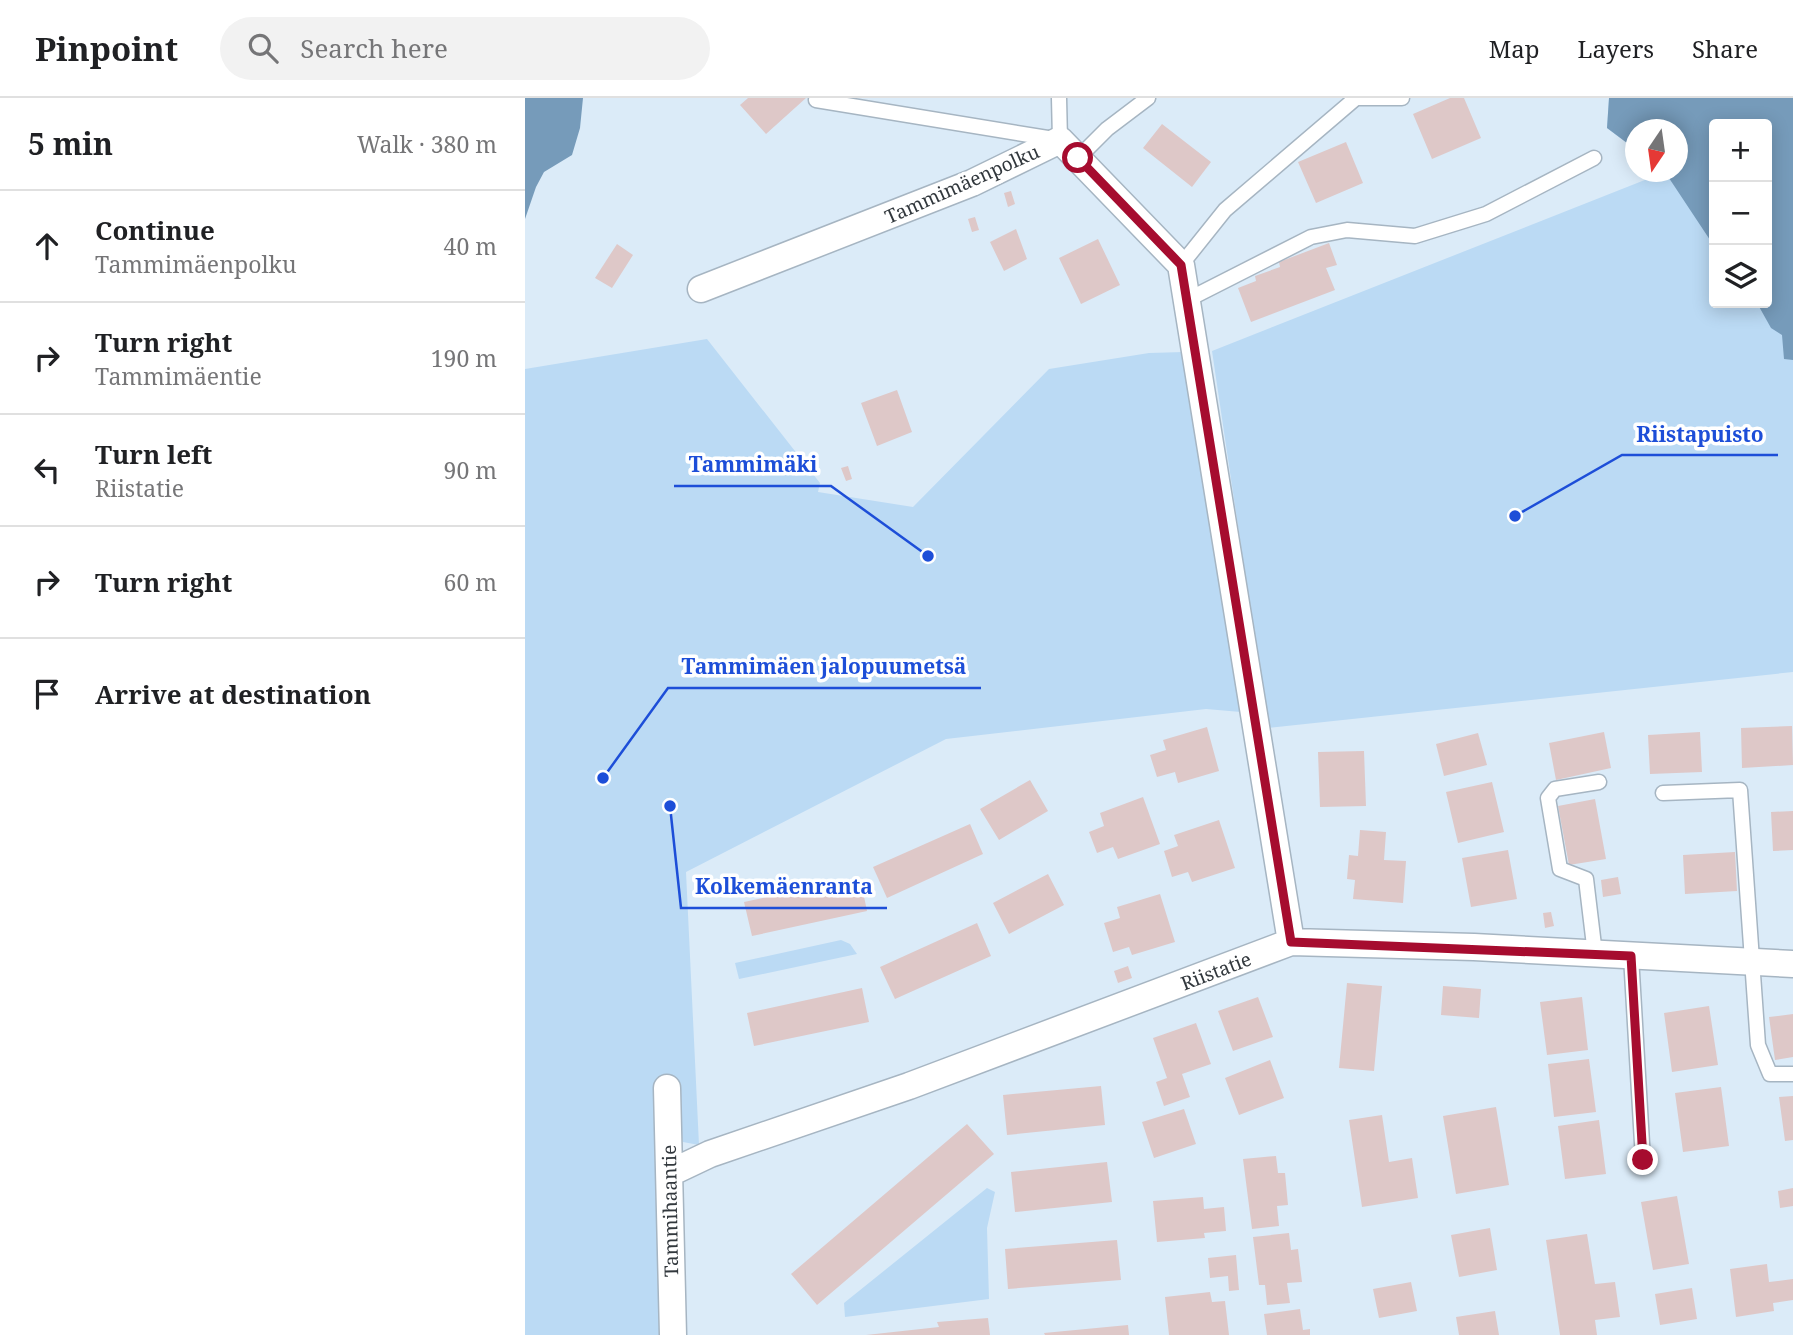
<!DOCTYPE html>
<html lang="en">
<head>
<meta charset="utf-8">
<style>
  :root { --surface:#fff; --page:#f2f2f2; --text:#202124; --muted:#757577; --line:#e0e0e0 }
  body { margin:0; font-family:"Noto Serif",serif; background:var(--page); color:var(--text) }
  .controls { position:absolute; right:21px; top:21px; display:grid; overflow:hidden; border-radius:7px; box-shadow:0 4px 18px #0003 }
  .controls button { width:63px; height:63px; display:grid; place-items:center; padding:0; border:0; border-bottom:2px solid var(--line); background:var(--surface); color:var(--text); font:35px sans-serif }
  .compass { position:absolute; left:1100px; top:21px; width:63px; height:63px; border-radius:50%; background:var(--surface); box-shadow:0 4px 18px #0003; rotate:193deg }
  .stop { position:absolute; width:21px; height:21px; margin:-16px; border:5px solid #a60c2f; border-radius:50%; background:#fff }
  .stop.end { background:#a60c2f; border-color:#fff; box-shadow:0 2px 7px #0008 }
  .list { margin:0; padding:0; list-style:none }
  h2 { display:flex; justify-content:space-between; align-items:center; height:91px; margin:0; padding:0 28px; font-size:30px }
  h2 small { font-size:23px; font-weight:400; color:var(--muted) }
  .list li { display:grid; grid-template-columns:46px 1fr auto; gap:21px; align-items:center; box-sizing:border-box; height:112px; padding:0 28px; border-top:2px solid var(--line) }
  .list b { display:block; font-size:26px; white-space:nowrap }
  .list p { margin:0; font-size:23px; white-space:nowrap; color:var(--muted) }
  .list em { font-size:23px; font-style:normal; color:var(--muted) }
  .icon { flex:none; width:38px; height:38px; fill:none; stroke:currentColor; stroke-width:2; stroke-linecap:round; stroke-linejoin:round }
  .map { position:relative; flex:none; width:1268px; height:1237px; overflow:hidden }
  header { display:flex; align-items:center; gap:42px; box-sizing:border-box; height:98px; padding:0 35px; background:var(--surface); border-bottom:2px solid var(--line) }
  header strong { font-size:33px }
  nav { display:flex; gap:38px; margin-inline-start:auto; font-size:24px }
  .search { width:490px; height:63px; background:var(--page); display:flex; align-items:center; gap:18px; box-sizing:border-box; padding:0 24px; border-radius:38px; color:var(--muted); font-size:26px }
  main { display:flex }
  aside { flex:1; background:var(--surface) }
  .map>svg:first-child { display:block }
  .green { fill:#bbdaf4; fill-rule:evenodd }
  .water { fill:#769bba }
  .building { fill:#dec8c8 }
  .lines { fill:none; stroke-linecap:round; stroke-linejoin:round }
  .lane-casing { stroke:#a6b5c2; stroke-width:17 }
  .street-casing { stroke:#a6b5c2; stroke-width:29 }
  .lane { stroke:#fff; stroke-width:14 }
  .street { stroke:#fff; stroke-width:26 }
  .route { stroke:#a60c2f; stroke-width:9 }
  .labels { text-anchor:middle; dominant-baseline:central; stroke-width:7; stroke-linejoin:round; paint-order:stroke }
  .street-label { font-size:19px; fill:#32383d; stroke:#fff }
  .leader { fill:none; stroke:#1d4ed8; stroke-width:2.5 }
  .callout-dot { fill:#1d4ed8; stroke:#fff; stroke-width:2.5 }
  .callout-label { font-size:21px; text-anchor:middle; font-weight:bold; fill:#1d4ed8; stroke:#fff; stroke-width:7; stroke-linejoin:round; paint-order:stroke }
</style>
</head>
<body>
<header>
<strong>Pinpoint</strong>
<div class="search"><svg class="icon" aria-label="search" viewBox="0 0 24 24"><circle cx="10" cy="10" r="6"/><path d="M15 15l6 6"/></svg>Search here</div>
<nav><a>Map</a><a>Layers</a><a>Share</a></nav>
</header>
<main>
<aside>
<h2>5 min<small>Walk · 380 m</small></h2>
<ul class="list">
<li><svg class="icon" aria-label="ahead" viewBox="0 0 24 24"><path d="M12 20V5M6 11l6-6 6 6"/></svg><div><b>Continue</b><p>Tammimäenpolku</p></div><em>40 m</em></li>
<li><svg class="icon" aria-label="right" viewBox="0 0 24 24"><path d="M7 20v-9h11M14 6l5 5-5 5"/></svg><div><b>Turn right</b><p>Tammimäentie</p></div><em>190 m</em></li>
<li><svg class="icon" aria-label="left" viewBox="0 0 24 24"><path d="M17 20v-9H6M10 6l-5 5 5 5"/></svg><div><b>Turn left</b><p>Riistatie</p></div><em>90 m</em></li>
<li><svg class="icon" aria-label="right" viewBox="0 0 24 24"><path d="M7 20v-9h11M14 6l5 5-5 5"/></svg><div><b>Turn right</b></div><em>60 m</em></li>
<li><svg class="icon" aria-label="arrive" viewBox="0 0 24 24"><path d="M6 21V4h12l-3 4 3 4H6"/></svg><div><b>Arrive at destination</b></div></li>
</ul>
</aside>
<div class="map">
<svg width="1268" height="1237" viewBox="0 0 1268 1237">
  <rect width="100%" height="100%" fill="#dbebf8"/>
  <!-- green -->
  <path class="green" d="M1084,0H1268V574L743,630L687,253L1140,74H1153V32H1111L1110,51L1082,30ZM1189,26H1242V205H1189Z
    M182,241L295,385L293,394L388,409L524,271L624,255L659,254L716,614L681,611L421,641L161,774L174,1047L158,1044L154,1027L137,1237H0V271Z
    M316,842L325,846L332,856L214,881L210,865Z
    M462,1090L470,1094L462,1130L464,1201L320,1219L319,1205Z"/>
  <!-- water -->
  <path class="water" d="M0,0H58L55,30L47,57L19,74L11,89L0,121Z
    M1084,0H1268V262L1259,261L1257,237L1246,230L1232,205H1242V26H1189V148L1140,74H1153V32H1111L1110,51L1082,30Z"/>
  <!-- building -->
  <path class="building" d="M223,0H281L241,36L215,7Z
    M925,0H939L956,40L907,61L888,16Z
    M637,26L686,64L667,89L618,50Z
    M821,44L838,85L791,105L773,64Z
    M486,93L490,106L483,109L479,95Z
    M450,119L454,132L447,134L443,121Z
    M491,131L502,161L479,173L465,144Z
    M573,141L595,187L556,206L534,160Z
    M804,145L812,167L801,170L810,192L726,224L713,190L731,183L730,178L755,169L754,164Z
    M92,146L108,157L87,190L70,180Z
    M372,292L387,334L352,348L336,305Z
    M323,368L327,381L321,383L316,370Z
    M1267,628L1268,667L1217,670L1216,630Z
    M682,629L694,673L653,685L650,674L632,679L625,657L641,652L638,642Z
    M1079,634L1086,670L1031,682L1024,645Z
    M1175,634L1177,674L1125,676L1123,637Z
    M953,635L962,667L919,678L911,646Z
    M839,653L841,708L795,709L793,654Z
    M505,682L523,713L474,742L455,711Z
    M967,684L979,734L933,745L921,694Z
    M618,699L635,746L593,761L588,749L572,755L564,734L579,728L575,715Z
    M1070,701L1081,761L1044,767L1033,708Z
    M1268,713V752L1248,753L1246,714Z
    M694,722L710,770L667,784L663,774L647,779L639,753L653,748L649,737Z
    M445,726L458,756L362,800L348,769Z
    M835,732L861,734L859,762L881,763L878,805L828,801L830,782L822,781L824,757L833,758Z
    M983,752L992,801L946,809L937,760Z
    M1210,754L1212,793L1160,796L1158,757Z
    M523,776L539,807L484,836L468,805Z
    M335,779L342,813L227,838L219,804Z
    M1093,779L1096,796L1078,799L1076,782Z
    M635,796L650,844L607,857L604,849L588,854L579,825L595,820L592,809Z
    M1026,814L1029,828L1020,830L1018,815Z
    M452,825L466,858L370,901L355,869Z
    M603,868L607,880L593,885L589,873Z
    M822,885L857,888L849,973L814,970Z
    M918,888L956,891L954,920L916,917Z
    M337,890L344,924L229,948L222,915Z
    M733,899L748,939L708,953L693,913Z
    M1057,899L1063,952L1022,957L1015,904Z
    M1184,908L1193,967L1147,974L1139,915Z
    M1268,916V959L1250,962L1244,919Z
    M671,925L686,966L657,976L665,999L639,1008L631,984L642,980L628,940Z
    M1064,961L1071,1014L1029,1019L1023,966Z
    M745,962L759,1000L714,1017L700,980Z
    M576,988L580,1027L482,1037L478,997Z
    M1196,989L1204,1048L1158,1054L1150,995Z
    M1268,998V1042L1260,1043L1254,999Z
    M971,1009L984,1087L931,1096L918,1018Z
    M659,1011L671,1046L629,1060L617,1024Z
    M857,1017L864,1064L887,1060L893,1100L837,1109L824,1022Z
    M1074,1022L1081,1076L1040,1081L1033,1028Z
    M442,1026L469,1056L292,1207L266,1176Z
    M751,1058L753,1075H760L763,1107L752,1108L754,1128L727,1131L718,1061Z
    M582,1064L587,1104L490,1114L486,1074Z
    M1268,1090V1108L1255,1110L1253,1093Z
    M1152,1098L1164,1166L1128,1172L1116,1104Z
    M678,1099L679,1111L699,1109L701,1133L679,1135L680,1140L632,1144L628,1103Z
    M965,1130L972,1172L934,1179L926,1137Z
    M764,1135L766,1152L773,1151L777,1184L762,1185L765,1205L742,1207L740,1187H734L728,1139Z
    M1062,1136L1070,1186L1090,1184L1095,1219L1070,1222L1072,1237H1035L1021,1142Z
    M592,1142L596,1182L483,1191L480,1151Z
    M711,1157L714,1192L704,1193L703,1178L685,1180L683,1160Z
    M1242,1166L1244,1184L1268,1181V1202L1248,1205L1249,1213L1211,1219L1205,1171Z
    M886,1184L892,1213L854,1220L848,1191Z
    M1167,1190L1172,1221L1135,1227L1130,1196Z
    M685,1194L687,1204L700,1203L704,1237H644L640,1199Z
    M775,1211L778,1232L785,1231V1237H742L739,1216Z
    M970,1213L974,1237H934L931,1219Z
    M463,1220L465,1237H341L414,1229L412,1224Z
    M603,1227L604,1237H520L519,1235Z"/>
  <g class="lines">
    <!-- lane casing -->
    <g class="lane-casing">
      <path id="lane" d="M834,0H877
        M291,2L535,42L534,0
        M553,60L582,31L623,0
        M656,167L700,112L831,0
        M662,202L786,139L822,132L890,138L961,116L1069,60
        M1138,695L1215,692L1233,947L1245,976H1268
        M1070,856L1061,781L1035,771L1023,700L1030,691L1074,684
        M1106,858L1118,1062"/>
    </g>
    <!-- street casing -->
    <g class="street-casing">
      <path id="street" d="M176,191L447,85L535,42L656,167L766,844
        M142,990L148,1237
        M145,1075L185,1056L384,988L766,844L949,849L1268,866"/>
    </g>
    <!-- lane -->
    <use href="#lane" class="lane"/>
    <!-- street -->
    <use href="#street" class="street"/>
  </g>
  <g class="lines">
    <!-- route -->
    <path class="route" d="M553,60L656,167L766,844L1106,858L1118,1062"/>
  </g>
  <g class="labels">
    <!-- street labels -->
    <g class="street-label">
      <text transform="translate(437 86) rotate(-24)">Tammimäenpolku</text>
      <text transform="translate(691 873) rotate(-21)">Riistatie</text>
      <text transform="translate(145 1113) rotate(-91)">Tammihaantie</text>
    </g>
  </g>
  <!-- callouts -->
  <path class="leader" d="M990 418L1097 357H1253M403 458L306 388H149M78 680L143 590H456M145 708L156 810H362"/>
  <g class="callout-dot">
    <circle cx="990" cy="418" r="7"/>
    <circle cx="403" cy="458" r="7"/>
    <circle cx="78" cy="680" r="7"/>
    <circle cx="145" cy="708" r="7"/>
  </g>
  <g class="callout-label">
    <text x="1175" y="344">Riistapuisto</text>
    <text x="228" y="374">Tammimäki</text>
    <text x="299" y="576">Tammimäen jalopuumetsä</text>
    <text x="259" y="796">Kolkemäenranta</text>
  </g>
</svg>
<div class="controls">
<button>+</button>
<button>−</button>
<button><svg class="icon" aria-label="layers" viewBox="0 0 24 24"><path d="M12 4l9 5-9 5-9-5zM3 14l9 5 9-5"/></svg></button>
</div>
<svg class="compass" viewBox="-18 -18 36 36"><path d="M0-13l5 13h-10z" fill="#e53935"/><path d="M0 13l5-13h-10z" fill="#757577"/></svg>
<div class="stop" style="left:553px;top:60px"></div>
<div class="stop end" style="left:1118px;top:1062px"></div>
</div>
</main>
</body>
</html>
